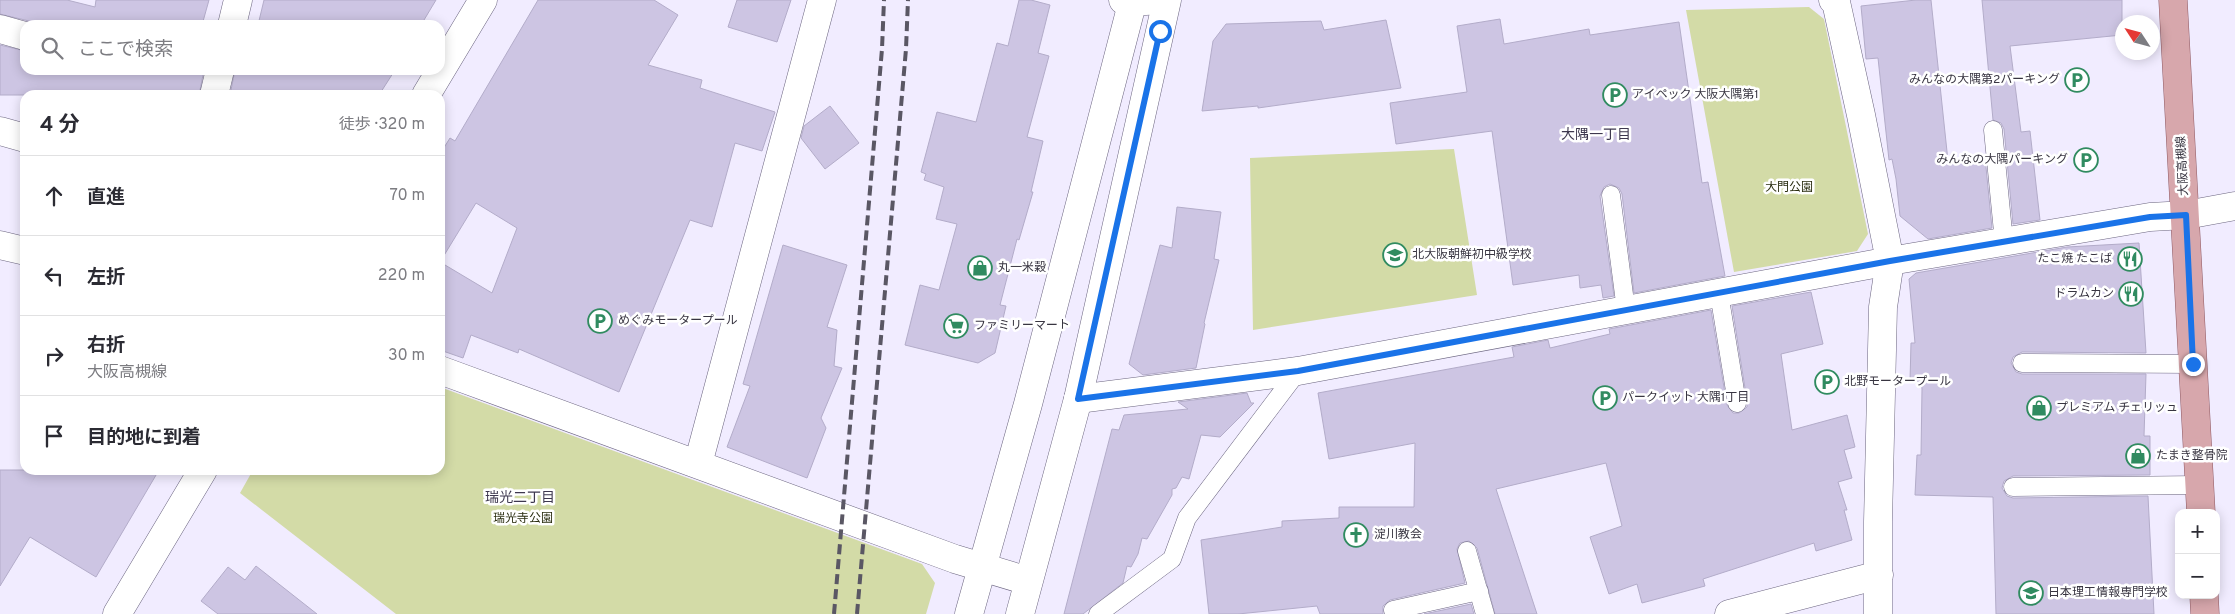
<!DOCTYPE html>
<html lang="ja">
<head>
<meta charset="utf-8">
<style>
  :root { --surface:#fff; --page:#f2f2f3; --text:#2b2b33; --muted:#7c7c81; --line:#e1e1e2 }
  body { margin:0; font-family:Overpass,"Noto Sans JP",sans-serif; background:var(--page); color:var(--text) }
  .controls { position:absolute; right:15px; bottom:15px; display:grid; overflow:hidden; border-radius:10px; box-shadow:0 2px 12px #0003 }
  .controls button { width:45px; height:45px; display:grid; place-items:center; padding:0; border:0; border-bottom:1px solid var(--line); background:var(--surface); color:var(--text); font:25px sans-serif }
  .compass { position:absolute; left:2115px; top:15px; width:45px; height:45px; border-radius:50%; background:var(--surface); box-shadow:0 2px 12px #0003; rotate:306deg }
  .stop { position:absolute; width:15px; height:15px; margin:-11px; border:4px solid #1a73e8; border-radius:50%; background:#fff }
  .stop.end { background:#1a73e8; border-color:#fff; box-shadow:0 1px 5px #0008 }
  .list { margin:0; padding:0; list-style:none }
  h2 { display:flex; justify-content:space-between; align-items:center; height:65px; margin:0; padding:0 20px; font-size:21px }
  h2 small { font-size:16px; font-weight:400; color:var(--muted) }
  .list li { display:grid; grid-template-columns:32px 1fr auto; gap:15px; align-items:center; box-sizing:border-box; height:80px; padding:0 20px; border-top:1px solid var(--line) }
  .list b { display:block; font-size:19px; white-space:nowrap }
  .list p { margin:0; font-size:16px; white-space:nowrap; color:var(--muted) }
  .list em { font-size:16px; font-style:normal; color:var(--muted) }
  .icon { flex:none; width:28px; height:28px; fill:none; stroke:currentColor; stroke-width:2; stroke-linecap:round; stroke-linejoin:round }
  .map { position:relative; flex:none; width:2235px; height:614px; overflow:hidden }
  .search { position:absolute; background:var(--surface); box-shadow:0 2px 12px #0003; left:20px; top:20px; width:425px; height:55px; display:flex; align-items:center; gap:12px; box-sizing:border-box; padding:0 18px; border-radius:15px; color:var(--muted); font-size:19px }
  .panel { position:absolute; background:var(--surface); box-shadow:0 2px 12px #0003; left:20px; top:90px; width:425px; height:385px; border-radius:15px }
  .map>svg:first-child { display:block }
  .green { fill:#d3dba7 }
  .building { fill:#cdc5e3; stroke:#b3acc9; fill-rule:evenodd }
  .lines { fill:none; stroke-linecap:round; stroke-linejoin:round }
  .service-casing { stroke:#6c6680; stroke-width:19 }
  .minor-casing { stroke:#6c6680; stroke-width:29 }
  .tertiary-casing { stroke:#6c6680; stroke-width:29 }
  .primary-casing { stroke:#8e5963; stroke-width:29 }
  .service { stroke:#fff; stroke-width:18 }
  .minor { stroke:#fff; stroke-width:28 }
  .tertiary { stroke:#fff; stroke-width:28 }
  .primary { stroke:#d7a7ac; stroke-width:28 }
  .rail { stroke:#5a5764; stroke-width:4; stroke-dasharray:10 5; stroke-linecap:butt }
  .route { stroke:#1a73e8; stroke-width:6 }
  .labels { text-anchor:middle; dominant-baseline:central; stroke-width:5; stroke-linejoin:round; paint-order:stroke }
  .poi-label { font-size:12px; fill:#383541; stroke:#fff; text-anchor:start }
  .street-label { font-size:12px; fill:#383541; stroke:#fff }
  .park-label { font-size:12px; fill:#292c0f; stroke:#fff }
  .neighbourhood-label { font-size:14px; fill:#3e384f; stroke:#fff }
</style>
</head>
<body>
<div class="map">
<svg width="2235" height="614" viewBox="0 0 2235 614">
  <rect width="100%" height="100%" fill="#f1ecff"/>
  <!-- green -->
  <path class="green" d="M1809,7L1824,19L1868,234L1857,251L1734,272L1686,10Z
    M1454,149L1477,295L1253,330L1250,158Z
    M440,387L922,564L935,583L926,614H396L240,493L253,470H440Z"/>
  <!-- building -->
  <path class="building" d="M0,0H67L95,7L96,0H209L202,25H36L29,21L0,14Z
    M264,0H436L421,25H258Z
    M538,0H654L678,15L648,65L702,80L700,88L775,112L762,151L735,143L712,227L690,220L619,392L519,349L518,353L471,335L463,358L440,350V154L450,138L455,141ZM476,203L517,228L492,293L440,262Z
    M737,0H791L777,42L728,27Z
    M1019,0H1031L1050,5L1038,53L1049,56L1027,137L1043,141L1031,192H1033L1019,240L1017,239L1000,305L1006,306L995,353L978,363L905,345L920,285L939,290L957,224L936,219L944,187L924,180L926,174L921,172L937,112L976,122L997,43L1008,46Z
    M1916,0H1931L1948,161L1985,157L1992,228L1928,239L1900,216L1896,179L1892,159L1889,160L1878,58L1866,59L1861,6Z
    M1982,0H2122V35L2010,46L2021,132L2030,131L2040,220L2013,224L2004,129L2001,123L1993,120Z
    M1500,19L1504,44L1589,29L1590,35L1679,22L1702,183L1708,182L1725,276L1634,293L1622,194L1619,188L1610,184L1604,187L1600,196L1614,296L1603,298L1601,285L1580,288L1579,275L1513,285L1492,131L1396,144L1390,103L1467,92L1457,26Z
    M1386,20L1401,88L1258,108V106L1202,111L1213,41L1226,24L1321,21L1324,30Z
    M0,45L25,51V70H204L199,95H0Z
    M235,70H395L379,95H230Z
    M830,106L859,143L825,169L801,138L804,126Z
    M1177,207L1221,212L1214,259L1219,260L1204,323L1205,324L1196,368L1143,375L1129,364L1160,245L1172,248Z
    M2139,243L2146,353L2022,352L2013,357L2011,363L2016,372L2022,374H2146L2144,436H2150V475L2013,476L2004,481L2002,488L2007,496L2013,498L2148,496L2154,614H1996L1993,497L1915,495L1917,455H1921L1922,389L1921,381H1910L1911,343H1915L1909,279L1916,273L2067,247Z
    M783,245L847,265L827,327L837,330L834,366L842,368L821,418L826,428L807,478L727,447L750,386L743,384Z
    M1811,292L1823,344L1781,354L1792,430L1847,415L1855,447L1844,450L1852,478L1838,482L1847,510H1844L1852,540L1816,551L1814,543L1703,579L1705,586L1642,603L1637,584L1609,594L1590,537L1622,526L1606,463L1496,489L1537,614H1495L1477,548L1469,541L1460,543L1457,549L1465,583L1390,600L1383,606V614H1320L1317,606L1238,614H1209L1201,540L1282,527V521L1339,518V507H1414L1415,443L1329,459L1318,393L1514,357L1512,347L1548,340L1550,348L1610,334L1609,329L1711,310L1727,405L1733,413H1739L1747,407V401L1732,306Z
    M1247,393L1251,403H1254L1220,437L1201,435L1189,479L1182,477L1176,488L1172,489V495L1147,539L1142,538L1138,554L1131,567L1127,566L1123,583L1083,614H1064L1112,429L1119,430L1124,415L1188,409L1178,402Z
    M0,470H159L96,577L30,537L0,586Z
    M256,566L317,614H218L201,601L228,567L245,580Z
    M1471,604L1474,614H1424Z"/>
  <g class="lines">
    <!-- service casing -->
    <g class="service-casing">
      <path id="service" d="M1993,130L2004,242
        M1611,195L1626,310
        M1719,293L1737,403
        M2022,363L2193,364
        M2013,487L2199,485
        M1467,551L1485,614
        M1393,610L1479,591
        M1098,614L1172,559L1187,518L1298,371"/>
    </g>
    <!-- minor casing -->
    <g class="minor-casing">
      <path id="minor" d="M1123,0L1132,2L1159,0
        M1833,0L1836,2L1861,115L1890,261L1883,307L1878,522V614
        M232,25L238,0
        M0,29L25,36
        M214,95L220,70
        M0,131L25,138
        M0,245L25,251
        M440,370L955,559L1028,581
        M1078,399L1298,371L1890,261L2150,217L2186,215L2235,206
        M698,464L822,0
        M1729,614L1879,575"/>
    </g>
    <!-- tertiary casing -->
    <g class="tertiary-casing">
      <path id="tertiary" d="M426,95L483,0
        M117,614L203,470
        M969,614L1028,404L1133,0
        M1020,614L1078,399L1167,0"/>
    </g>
    <!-- primary casing -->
    <g class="primary-casing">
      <path id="primary" d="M2173,0L2201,513
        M2204,595L2205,614"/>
    </g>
    <!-- service -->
    <use href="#service" class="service"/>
    <!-- minor -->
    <use href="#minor" class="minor"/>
    <!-- tertiary -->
    <use href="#tertiary" class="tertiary"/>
    <!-- primary -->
    <use href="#primary" class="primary"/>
    <!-- rail -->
    <path class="rail" d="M834,614L882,49L884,0
      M857,614L906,49L908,0"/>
  </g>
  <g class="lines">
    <!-- route -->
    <path class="route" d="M1160,31L1078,399L1298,371L1890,261L2150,217L2186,215L2193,364"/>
  </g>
  <!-- icons -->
  <defs>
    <g id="parking-ring" transform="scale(1.25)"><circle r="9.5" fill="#fff" stroke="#308b60" stroke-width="1.5"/><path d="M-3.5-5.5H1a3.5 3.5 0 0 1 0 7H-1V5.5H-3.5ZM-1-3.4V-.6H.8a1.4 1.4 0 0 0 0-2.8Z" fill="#308b60"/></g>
    <g id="school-ring" transform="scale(1.25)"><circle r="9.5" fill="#fff" stroke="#308b60" stroke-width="1.5"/><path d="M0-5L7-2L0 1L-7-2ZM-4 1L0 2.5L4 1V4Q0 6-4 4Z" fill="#308b60"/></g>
    <g id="restaurant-ring" transform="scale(1.25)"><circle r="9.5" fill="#fff" stroke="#308b60" stroke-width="1.5"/><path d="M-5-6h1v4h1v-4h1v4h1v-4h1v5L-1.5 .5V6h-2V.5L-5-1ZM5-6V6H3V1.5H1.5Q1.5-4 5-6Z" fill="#308b60"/></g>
    <g id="shop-ring" transform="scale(1.25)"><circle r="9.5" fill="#fff" stroke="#308b60" stroke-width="1.5"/><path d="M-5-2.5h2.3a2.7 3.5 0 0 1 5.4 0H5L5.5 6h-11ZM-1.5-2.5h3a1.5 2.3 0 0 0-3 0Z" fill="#308b60"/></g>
    <g id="supermarket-ring" transform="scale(1.25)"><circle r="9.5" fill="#fff" stroke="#308b60" stroke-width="1.5"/><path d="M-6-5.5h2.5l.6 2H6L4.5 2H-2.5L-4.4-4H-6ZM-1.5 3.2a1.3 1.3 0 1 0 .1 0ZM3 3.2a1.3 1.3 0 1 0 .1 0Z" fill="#308b60"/></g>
    <g id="church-ring" transform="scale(1.25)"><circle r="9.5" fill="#fff" stroke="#308b60" stroke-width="1.5"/><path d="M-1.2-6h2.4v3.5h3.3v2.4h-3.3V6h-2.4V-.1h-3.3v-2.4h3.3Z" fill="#308b60"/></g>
  </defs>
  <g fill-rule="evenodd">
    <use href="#parking-ring" x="2077" y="80"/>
    <use href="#parking-ring" x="1615" y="95"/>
    <use href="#parking-ring" x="2086" y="160"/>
    <use href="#school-ring" x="1395" y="255"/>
    <use href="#restaurant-ring" x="2130" y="259"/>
    <use href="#shop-ring" x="980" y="268"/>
    <use href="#restaurant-ring" x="2131" y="294"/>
    <use href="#parking-ring" x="600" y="321"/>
    <use href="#supermarket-ring" x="956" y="326"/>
    <use href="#parking-ring" x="1827" y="382"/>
    <use href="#parking-ring" x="1605" y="398"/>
    <use href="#shop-ring" x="2039" y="408"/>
    <use href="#shop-ring" x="2138" y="456"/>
    <use href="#church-ring" x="1356" y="535"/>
    <use href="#school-ring" x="2031" y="593"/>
  </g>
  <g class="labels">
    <!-- poi labels -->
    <g class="poi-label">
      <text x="2060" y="80" text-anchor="end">みんなの大隅第2パーキング</text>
      <text x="1632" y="95">アイペック 大阪大隅第1</text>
      <text x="2068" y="160" text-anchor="end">みんなの大隅パーキング</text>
      <text x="1412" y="255">北大阪朝鮮初中級学校</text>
      <text x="2112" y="259" text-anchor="end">たこ焼 たこば</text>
      <text x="998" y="268">丸一米穀</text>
      <text x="2114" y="294" text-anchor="end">ドラムカン</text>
      <text x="618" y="321">めぐみモータープール</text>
      <text x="974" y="326">ファミリーマート</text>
      <text x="1844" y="382">北野モータープール</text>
      <text x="1622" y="398">パークイット 大隅1丁目</text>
      <text x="2056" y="408">プレミアム チェリッュ</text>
      <text x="2156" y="456">たまき整骨院</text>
      <text x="1374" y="535">淀川教会</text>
      <text x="2048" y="593">日本理工情報専門学校</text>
    </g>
    <!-- street labels -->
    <g class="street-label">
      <text transform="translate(2183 166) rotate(-93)">大阪高槻線</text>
    </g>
    <!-- park labels -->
    <g class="park-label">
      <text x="1789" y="188">大門公園</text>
      <text x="523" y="519">瑞光寺公園</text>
    </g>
    <!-- neighbourhood labels -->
    <g class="neighbourhood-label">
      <text x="1596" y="135">大隅一丁目</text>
      <text x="520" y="498">瑞光二丁目</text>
    </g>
  </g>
</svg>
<div class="controls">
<button>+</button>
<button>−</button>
</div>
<svg class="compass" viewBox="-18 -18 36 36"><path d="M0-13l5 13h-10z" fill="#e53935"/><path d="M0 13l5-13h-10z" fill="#7c7c81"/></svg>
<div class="stop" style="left:1160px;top:31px"></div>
<div class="stop end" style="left:2193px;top:364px"></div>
<div class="search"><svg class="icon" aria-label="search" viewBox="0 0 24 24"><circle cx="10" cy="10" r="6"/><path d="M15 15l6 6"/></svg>ここで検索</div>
<section class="panel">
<h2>4 分<small>徒歩 · 320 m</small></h2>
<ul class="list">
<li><svg class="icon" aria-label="ahead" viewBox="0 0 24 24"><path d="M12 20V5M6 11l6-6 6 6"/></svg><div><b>直進</b></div><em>70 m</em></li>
<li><svg class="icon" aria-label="left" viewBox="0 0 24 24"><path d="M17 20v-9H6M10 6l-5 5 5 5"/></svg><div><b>左折</b></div><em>220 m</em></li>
<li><svg class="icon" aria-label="right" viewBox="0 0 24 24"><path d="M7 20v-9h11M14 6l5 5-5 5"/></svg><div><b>右折</b><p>大阪高槻線</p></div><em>30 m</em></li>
<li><svg class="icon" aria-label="arrive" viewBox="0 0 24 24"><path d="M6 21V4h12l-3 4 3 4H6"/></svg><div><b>目的地に到着</b></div></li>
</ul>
</section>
</div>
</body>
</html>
